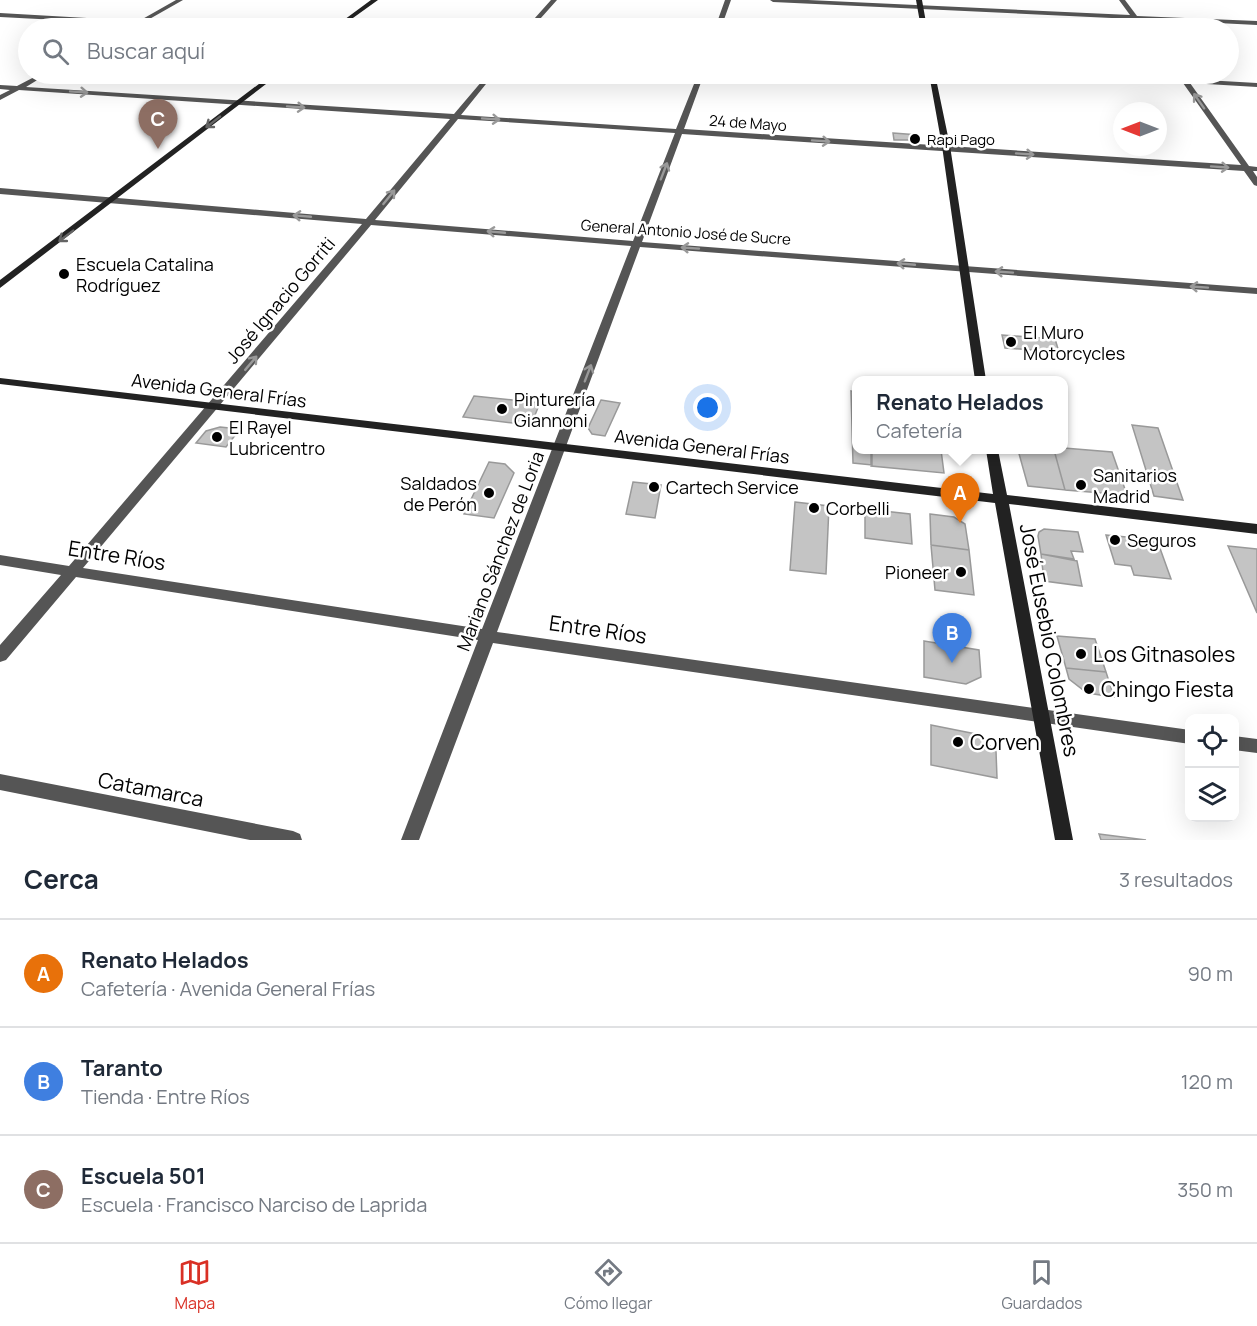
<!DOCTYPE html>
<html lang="es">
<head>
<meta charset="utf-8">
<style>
  :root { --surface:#fff; --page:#f6f6f7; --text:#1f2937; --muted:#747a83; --line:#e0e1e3; --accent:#d93025 }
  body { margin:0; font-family:Manrope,sans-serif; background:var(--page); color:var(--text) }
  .controls { position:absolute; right:18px; bottom:18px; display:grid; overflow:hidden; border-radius:12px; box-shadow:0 6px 24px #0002 }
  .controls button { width:54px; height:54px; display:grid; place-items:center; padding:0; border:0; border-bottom:2px solid var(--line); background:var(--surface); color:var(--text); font:30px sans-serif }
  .compass { position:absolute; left:1113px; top:102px; width:54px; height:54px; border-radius:50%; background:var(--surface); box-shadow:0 6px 24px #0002; rotate:270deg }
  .you { position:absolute; left:708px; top:408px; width:21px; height:21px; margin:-15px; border:4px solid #fff; border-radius:50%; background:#1a73e8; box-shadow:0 0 0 9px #1a73e833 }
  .badge { display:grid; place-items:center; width:39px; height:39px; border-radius:50%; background:var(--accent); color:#fff; font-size:20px; font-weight:700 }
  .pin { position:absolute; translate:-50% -50px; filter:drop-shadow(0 2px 3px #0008) }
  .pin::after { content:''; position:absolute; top:32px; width:21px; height:18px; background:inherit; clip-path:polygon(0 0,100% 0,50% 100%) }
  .popup { position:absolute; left:852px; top:376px; width:216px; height:78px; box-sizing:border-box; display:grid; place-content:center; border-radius:12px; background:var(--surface); filter:drop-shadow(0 2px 4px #0005); font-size:20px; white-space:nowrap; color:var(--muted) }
  .popup b { font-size:22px; color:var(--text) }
  .popup::after { content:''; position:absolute; left:50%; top:100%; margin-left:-12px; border:12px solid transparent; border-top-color:var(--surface) }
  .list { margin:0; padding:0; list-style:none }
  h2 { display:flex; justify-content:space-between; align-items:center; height:78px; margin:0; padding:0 24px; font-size:26px }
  h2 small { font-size:20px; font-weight:400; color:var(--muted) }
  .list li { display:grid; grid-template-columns:39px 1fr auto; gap:18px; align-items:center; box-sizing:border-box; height:108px; padding:0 24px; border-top:2px solid var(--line) }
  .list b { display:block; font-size:22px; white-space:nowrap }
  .list p { margin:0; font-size:20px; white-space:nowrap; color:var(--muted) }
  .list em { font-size:20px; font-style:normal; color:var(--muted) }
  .icon { flex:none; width:33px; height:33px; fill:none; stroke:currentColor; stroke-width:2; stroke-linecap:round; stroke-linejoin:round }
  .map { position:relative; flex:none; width:1257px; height:840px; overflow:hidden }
  .search { position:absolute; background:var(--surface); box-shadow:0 6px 24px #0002; left:18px; right:18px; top:18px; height:66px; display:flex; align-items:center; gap:15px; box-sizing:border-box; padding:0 21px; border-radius:33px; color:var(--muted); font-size:22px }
  .sheet { height:402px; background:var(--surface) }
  nav { display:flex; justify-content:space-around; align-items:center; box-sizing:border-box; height:84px; border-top:2px solid var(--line); background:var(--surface); font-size:16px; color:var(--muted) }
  nav a { display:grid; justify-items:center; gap:3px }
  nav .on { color:var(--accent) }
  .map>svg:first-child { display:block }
  .building { fill:#c4c4c4; stroke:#999; stroke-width:1.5 }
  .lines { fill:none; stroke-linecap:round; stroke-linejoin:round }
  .street { fill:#555; fill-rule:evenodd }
  .secondary { fill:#222; fill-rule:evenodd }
  .oneway { stroke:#999 }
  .oneway2 { stroke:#646464 }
  .poi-dot { fill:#000; stroke:#fff; stroke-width:2 }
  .labels { text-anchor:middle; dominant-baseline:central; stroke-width:5; stroke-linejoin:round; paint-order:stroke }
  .far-street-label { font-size:15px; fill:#000; stroke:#fff }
  .far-poi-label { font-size:15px; fill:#000; stroke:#fff; text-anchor:start }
  .poi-label { font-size:18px; fill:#000; stroke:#fff; text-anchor:start }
  .street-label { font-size:18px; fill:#000; stroke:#fff }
  .near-street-label { font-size:21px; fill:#000; stroke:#fff }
  .near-poi-label { font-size:21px; fill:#000; stroke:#fff; text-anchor:start }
</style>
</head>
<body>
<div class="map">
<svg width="1257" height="840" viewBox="0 0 1257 840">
  <rect width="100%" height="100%" fill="#fff"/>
  <!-- building -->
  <path class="building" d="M893,133L919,135L920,140H894Z
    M1002,335L1055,339L1059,352L1005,348Z
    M851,391L856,392V450H872V465L853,463Z
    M474,396L540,403L535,415L513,423L463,417Z
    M601,400L620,403L605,436L592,434L588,428Z
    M1132,425L1158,428L1183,500L1154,496Z
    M220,427L240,429L226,447L196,443L206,431Z
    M1064,448L1112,452L1127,495L1065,490L1054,450Z
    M871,450H941L944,473L871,466Z
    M1018,450H1054L1065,490L1028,486Z
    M489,462L505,464L514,473L494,518L464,514Z
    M633,482L661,485L655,518L626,514Z
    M795,502L829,506L826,574L790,570Z
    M865,509L910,514L912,544L865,538Z
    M930,514L954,517L965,524L969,550L931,545Z
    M1044,529L1078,532L1083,552L1071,551L1074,559L1041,554L1038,536L1039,532Z
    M1106,535L1157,540L1171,579L1134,575L1131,566L1115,564Z
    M931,545L969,550L974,595L935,590Z
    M1228,546L1257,549V613Z
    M1041,554L1077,561L1082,586L1044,581Z
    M1057,636L1095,639L1106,672L1066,668Z
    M924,641L979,650L981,677L966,684L924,677Z
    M1066,668L1106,672L1114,697L1087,693L1069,679Z
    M931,725L976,734L996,751L997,778L931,765Z
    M1099,834L1146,840H1101Z"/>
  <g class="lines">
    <!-- street -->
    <path class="street" d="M176,0H183L146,21L238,26L241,28H214L0,17V13L139,21Z
      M551,0H557L532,28H526Z
      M725,0H731L721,28H715Z
      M770,0H808L1130,15L1119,0H1125L1137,16L1257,21V25L1139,19L1146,28H1140L1133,19L773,2Z
      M40,74H47L26,87L454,114L488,74H494L461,115L676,129L698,74H704L684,129L1241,165L1183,83L1064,76L1061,74H1091L1180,79L1179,77L1182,75L1187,79L1257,83V87L1190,83L1249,166L1257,167V171H1253L1257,177V186L1254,185L1244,171L682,134L642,242L1257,288V294L640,247L497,632L1190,730V744L493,643L419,840H401L478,640L76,577L6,660L0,662V645L61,575L0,565V555L69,566L362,224L0,194V188L366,219L450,119L19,90L0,100V95L10,90L0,89V85L17,86ZM458,119L675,133L633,241L375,220ZM371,225L631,246L482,629L83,568Z
      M1234,736L1257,739V753L1234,750Z
      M0,774L293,831L300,834L302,840H250L0,790Z"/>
    <!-- secondary -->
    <path class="secondary" d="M371,0H378L339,28H333Z
      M916,0H922L927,28H921Z
      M272,74H279L0,288V280Z
      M929,74H935L950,146L986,380H975L942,146Z
      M0,378L993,494L986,450H998L1007,495L1257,524V534L1009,504L1073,840H1055L995,503L0,384Z"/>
  </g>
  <!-- one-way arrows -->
  <defs><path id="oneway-shaft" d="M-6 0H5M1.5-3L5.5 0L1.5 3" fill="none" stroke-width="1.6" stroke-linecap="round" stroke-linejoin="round" transform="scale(1.5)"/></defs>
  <g class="oneway">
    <use href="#oneway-shaft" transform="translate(79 92) rotate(4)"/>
    <use href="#oneway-shaft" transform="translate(1199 101) rotate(-125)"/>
    <use href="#oneway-shaft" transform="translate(296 107) rotate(4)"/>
    <use href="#oneway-shaft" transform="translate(491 119) rotate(4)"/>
    <use href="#oneway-shaft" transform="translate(821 141) rotate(4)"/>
    <use href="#oneway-shaft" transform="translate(1025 154) rotate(4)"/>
    <use href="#oneway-shaft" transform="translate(1220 167) rotate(4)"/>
    <use href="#oneway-shaft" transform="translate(664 171) rotate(-69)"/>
    <use href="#oneway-shaft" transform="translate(389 197) rotate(-51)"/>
    <use href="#oneway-shaft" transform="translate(302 216) rotate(-175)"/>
    <use href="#oneway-shaft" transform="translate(496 232) rotate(-175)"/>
    <use href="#oneway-shaft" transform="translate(690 248) rotate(-176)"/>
    <use href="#oneway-shaft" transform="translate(906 264) rotate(-175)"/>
    <use href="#oneway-shaft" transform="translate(1004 272) rotate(-176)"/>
    <use href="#oneway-shaft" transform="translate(1199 287) rotate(-176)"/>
    <use href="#oneway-shaft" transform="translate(251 363) rotate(-50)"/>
    <use href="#oneway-shaft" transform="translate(588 373) rotate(-69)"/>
  </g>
  <g class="oneway2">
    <use href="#oneway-shaft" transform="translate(213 122) rotate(142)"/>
    <use href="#oneway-shaft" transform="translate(66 236) rotate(143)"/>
  </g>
  <!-- markers -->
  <g class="poi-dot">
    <circle cx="915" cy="139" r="6"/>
    <circle cx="64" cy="274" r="6"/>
    <circle cx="1011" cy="342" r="6"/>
    <circle cx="502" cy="409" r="6"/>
    <circle cx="217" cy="437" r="6"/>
    <circle cx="1081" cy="485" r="6"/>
    <circle cx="654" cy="487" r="6"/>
    <circle cx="489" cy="493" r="6"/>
    <circle cx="814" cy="508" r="6"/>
    <circle cx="1115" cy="540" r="6"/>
    <circle cx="961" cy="572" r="6"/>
    <circle cx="1081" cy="654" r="6"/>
    <circle cx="1089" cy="689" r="6"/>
    <circle cx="958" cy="742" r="6"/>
  </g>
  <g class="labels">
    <!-- far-street labels -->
    <g class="far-street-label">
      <text transform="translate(748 123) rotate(4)">24 de Mayo</text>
      <text transform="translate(686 232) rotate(4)">General Antonio José de Sucre</text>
    </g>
    <!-- far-poi labels -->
    <g class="far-poi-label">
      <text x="927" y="139">Rapi Pago</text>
    </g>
    <!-- poi labels -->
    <g class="poi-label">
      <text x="76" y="264">Escuela Catalina<tspan x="76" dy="21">Rodríguez</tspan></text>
      <text x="1023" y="332">El Muro<tspan x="1023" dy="21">Motorcycles</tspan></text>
      <text x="514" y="399">Pinturería<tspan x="514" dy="21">Giannoni</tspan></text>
      <text x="229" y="427">El Rayel<tspan x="229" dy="21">Lubricentro</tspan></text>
      <text x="1093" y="475">Sanitarios<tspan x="1093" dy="21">Madrid</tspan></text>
      <text x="477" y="483" text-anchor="end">Saldados<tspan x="477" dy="21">de Perón</tspan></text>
      <text x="666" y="487">Cartech Service</text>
      <text x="826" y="508">Corbelli</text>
      <text x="1127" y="540">Seguros</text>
      <text x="949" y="572" text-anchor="end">Pioneer</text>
    </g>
    <!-- street labels -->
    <g class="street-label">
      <text transform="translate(280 300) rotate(-50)">José Ignacio Gorriti</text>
      <text transform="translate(219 390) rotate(7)">Avenida General Frías</text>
      <text transform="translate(702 446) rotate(7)">Avenida General Frías</text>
      <text transform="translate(500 551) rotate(-69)">Mariano Sánchez de Loria</text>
    </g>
    <!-- near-street labels -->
    <g class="near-street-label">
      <text transform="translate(117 555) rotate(9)">Entre Ríos</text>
      <text transform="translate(598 629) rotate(8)">Entre Ríos</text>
      <text transform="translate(1050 640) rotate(79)">José Eusebio Colombres</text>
      <text transform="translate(151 789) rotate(11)">Catamarca</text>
    </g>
    <!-- near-poi labels -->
    <g class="near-poi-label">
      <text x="1093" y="654">Los Gitnasoles</text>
      <text x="1101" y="689">Chingo Fiesta</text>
      <text x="970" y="742">Corven</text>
    </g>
  </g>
</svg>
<div class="controls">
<button><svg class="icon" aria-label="locate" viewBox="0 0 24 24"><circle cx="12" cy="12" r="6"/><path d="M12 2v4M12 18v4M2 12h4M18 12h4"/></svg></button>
<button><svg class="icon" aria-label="layers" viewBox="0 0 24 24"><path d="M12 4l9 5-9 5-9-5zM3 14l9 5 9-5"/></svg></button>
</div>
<svg class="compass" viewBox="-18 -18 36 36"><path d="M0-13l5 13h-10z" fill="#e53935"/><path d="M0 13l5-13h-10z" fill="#747a83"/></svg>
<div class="you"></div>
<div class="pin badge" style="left:960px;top:523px;background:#e8710a">A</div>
<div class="popup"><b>Renato Helados</b>Cafetería</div>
<div class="pin badge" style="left:952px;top:663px;background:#3f7fe0">B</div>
<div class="pin badge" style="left:158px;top:149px;background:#8d6e63">C</div>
<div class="search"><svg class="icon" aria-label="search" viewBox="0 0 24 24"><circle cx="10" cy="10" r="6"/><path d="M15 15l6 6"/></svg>Buscar aquí</div>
</div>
<section class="sheet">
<h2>Cerca<small>3 resultados</small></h2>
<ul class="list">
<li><span class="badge" style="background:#e8710a">A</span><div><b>Renato Helados</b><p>Cafetería · Avenida General Frías</p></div><em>90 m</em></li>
<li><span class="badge" style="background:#3f7fe0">B</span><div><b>Taranto</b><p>Tienda · Entre Ríos</p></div><em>120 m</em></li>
<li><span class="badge" style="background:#8d6e63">C</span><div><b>Escuela 501</b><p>Escuela · Francisco Narciso de Laprida</p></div><em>350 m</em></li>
</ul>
</section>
<nav>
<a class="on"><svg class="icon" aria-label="map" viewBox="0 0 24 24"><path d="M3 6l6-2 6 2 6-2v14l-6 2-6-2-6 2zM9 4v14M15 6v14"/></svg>Mapa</a>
<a><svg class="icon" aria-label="directions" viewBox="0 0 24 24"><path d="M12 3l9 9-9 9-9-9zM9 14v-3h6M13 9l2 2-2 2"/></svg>Cómo llegar</a>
<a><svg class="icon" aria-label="saved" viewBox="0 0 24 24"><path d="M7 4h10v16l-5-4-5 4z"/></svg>Guardados</a>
</nav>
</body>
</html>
